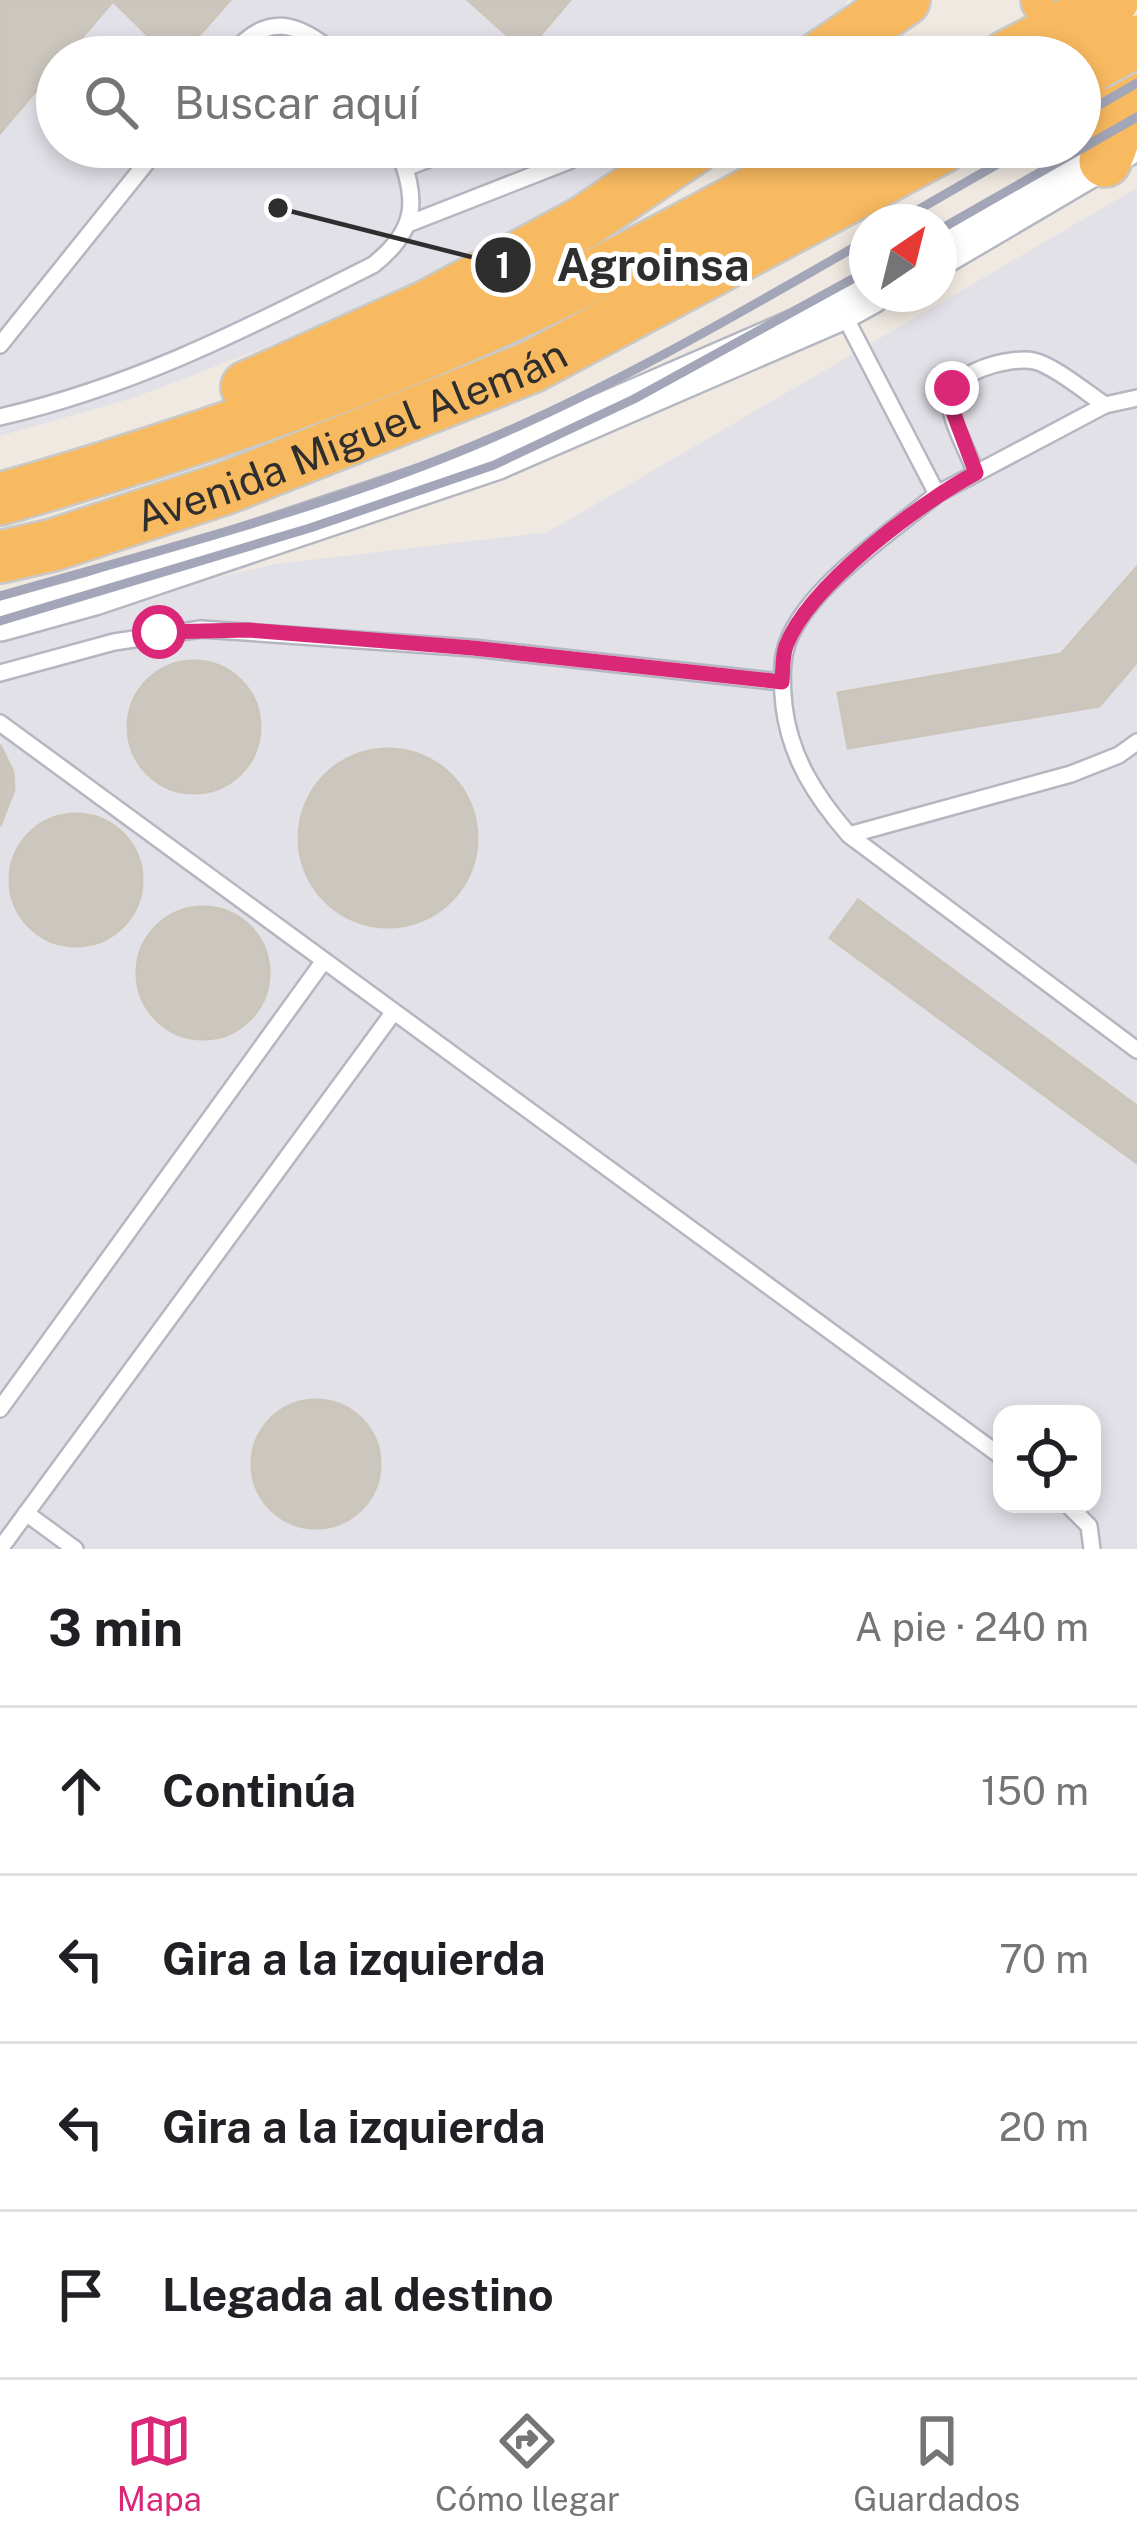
<!DOCTYPE html>
<html lang="es">
<head>
<meta charset="utf-8">
<style>
  :root { --surface:#fff; --page:#f6f6f6; --text:#202124; --muted:#757577; --line:#e0e0e0; --accent:#db2777 }
  body { margin:0; font-family:"Public Sans",sans-serif; background:var(--page); color:var(--text) }
  .controls { position:absolute; right:36px; bottom:36px; display:grid; overflow:hidden; border-radius:24px; box-shadow:0 6px 18px #0003 }
  .controls button { width:108px; height:108px; display:grid; place-items:center; padding:0; border:0; border-bottom:3px solid var(--line); background:var(--surface); color:var(--text); font:60px sans-serif }
  .compass { position:absolute; left:849px; top:204px; width:108px; height:108px; border-radius:50%; background:var(--surface); box-shadow:0 6px 18px #0003; rotate:35deg }
  .stop { position:absolute; width:36px; height:36px; margin:-27px; border:9px solid #db2777; border-radius:50%; background:#fff }
  .stop.end { background:#db2777; border-color:#fff; box-shadow:0 3px 12px #0008 }
  .list { margin:0; padding:0; list-style:none }
  h2 { display:flex; justify-content:space-between; align-items:center; height:156px; margin:0; padding:0 48px; font-size:51px }
  h2 small { font-size:39px; font-weight:400; color:var(--muted) }
  .list li { display:grid; grid-template-columns:78px 1fr auto; gap:36px; align-items:center; box-sizing:border-box; height:168px; padding:0 48px; border-top:3px solid var(--line) }
  .list b { display:block; font-size:45px; white-space:nowrap }
  .list em { font-size:39px; font-style:normal; color:var(--muted) }
  .icon { flex:none; width:66px; height:66px; fill:none; stroke:currentColor; stroke-width:2; stroke-linecap:round; stroke-linejoin:round }
  .map { position:relative; flex:none; width:1137px; height:1549px; overflow:hidden }
  .search { position:absolute; background:var(--surface); box-shadow:0 6px 18px #0003; left:36px; right:36px; top:36px; height:132px; display:flex; align-items:center; gap:30px; box-sizing:border-box; padding:0 42px; border-radius:66px; color:var(--muted); font-size:45px }
  .sheet { height:828px; background:var(--surface) }
  nav { display:flex; justify-content:space-around; align-items:center; box-sizing:border-box; height:168px; border-top:3px solid var(--line); background:var(--surface); font-size:33px; color:var(--muted) }
  nav a { display:grid; justify-items:center; gap:6px }
  nav .on { color:var(--accent) }
  .map>svg:first-child { display:block }
  .industrial { fill:#e3e1e8; fill-rule:evenodd }
  .building { fill:#cbc7bf; stroke:#cbc5ba; stroke-width:3 }
  .lines { fill:none; stroke-linecap:round; stroke-linejoin:round }
  .service-casing { stroke:#b4b7c1; stroke-width:20 }
  .tertiary-casing { stroke:#b4b7c1; stroke-width:44 }
  .trunk-casing { stroke:#c9c9c9; stroke-width:56 }
  .service { stroke:#fff; stroke-width:15 }
  .tertiary { stroke:#fff; stroke-width:39 }
  .trunk { stroke:#f8ba60; stroke-width:51 }
  .rail { stroke:#a3a6b8; stroke-width:9 }
  .trunk-bridge-casing { stroke:#c9c9c9; stroke-width:56; stroke-linecap:butt }
  .trunk-bridge { stroke:#f8ba60; stroke-width:51 }
  .route { stroke:#db2777; stroke-width:15 }
  .labels { text-anchor:middle; dominant-baseline:central; stroke-width:10; stroke-linejoin:round; paint-order:stroke }
  .street-label { font-size:42px; fill:#2e2e2e; stroke:#fff }
  .leader { fill:none; stroke:#2e2e2e; stroke-width:4.5 }
  .callout-dot { fill:#2e2e2e; stroke:#fff; stroke-width:4.5 }
  .mark-label { font-size:36px; text-anchor:middle; font-weight:bold; fill:#fff }
  .callout-label { font-size:45px; text-anchor:middle; font-weight:bold; fill:#2e2e2e; stroke:#fff; stroke-width:10; stroke-linejoin:round; paint-order:stroke }
</style>
</head>
<body>
<div class="map">
<svg width="1137" height="1549" viewBox="0 0 1137 1549">
  <rect width="100%" height="100%" fill="#efe9e1"/>
  <!-- industrial -->
  <path class="industrial" d="M0,0H848L842,10L774,57H57V147H644L467,269L133,398L0,436Z
    M1137,188V1549H0V626L276,564L548,532ZM1002,1414H1092V1504H1002Z"/>
  <!-- building -->
  <path class="building" d="M0,0H230L180,57H170L113,1L65,57H57V66L0,133Z
    M468,0H570L526,52Z
    M1137,567V662L1099,706L848,748L838,693L1061,654Z
    M128 727a66 66 0 1 1 132 0a66 66 0 1 1-132 0Z
    M0,745L13,772L14,790L0,826Z
    M299 838a89 89 0 1 1 178 0a89 89 0 1 1-178 0Z
    M10 880a66 66 0 1 1 132 0a66 66 0 1 1-132 0Z
    M858,900L1137,1106V1163L830,938Z
    M137 973a66 66 0 1 1 132 0a66 66 0 1 1-132 0Z
    M252 1464a64 64 0 1 1 128 0a64 64 0 1 1-128 0Z"/>
  <g class="lines">
    <!-- service casing -->
    <g class="service-casing">
      <path id="service" d="M230,57C266,11 298,21 339,57
        M406,168L459,147
        M408,224L569,161L585,147
        M843,313L937,494L1105,405L1137,398
        M0,345L159,147
        M0,417C138,385 247,328 373,265C419,229 418,198 397,147
        M976,473C968,452 952,425 950,403C947,372 1010,356 1034,361C1053,365 1087,393 1105,405
        M937,494C892,532 799,592 785,651C781,669 782,688 784,706C790,757 816,797 849,835L1137,1050
        M0,673L114,642L201,629L473,648L781,682
        M0,723L1002,1457
        M849,835L1071,774L1119,755L1137,742
        M0,1409L323,962
        M1067,1504L1089,1526L1092,1549
        M26,1513L75,1549
        M0,1549L393,1013"/>
    </g>
    <!-- tertiary casing -->
    <g class="tertiary-casing">
      <path id="tertiary" d="M939,256L1126,146
        M0,621L94,595L495,460L841,310L870,294"/>
    </g>
    <!-- trunk casing -->
    <g class="trunk-casing">
      <g id="trunk">
        <path d="M1047,0C1118,33 1137,91 1105,161"/>
        <path d="M820,57L904,0"/>
        <path d="M1006,57L1067,25"/>
        <path d="M247,387L428,306L584,222L695,147"/>
        <path d="M0,499C171,450 343,392 505,318C619,266 727,205 837,147"/>
        <path id="s1" d="M0,557L53,545L226,488L531,367L942,147"/>
      </g>
    </g>
    <!-- service -->
    <use href="#service" class="service"/>
    <!-- tertiary -->
    <use href="#tertiary" class="tertiary"/>
    <!-- trunk -->
    <use href="#trunk" class="trunk"/>
    <!-- rail -->
    <path class="rail" d="M1080,116L1137,83
      M897,222L1027,147
      M939,230L1137,117
      M0,596C163,549 331,507 487,440C619,384 743,311 867,240
      M0,621L310,528L494,465L634,399L867,271"/>
    <!-- trunk-bridge casing -->
    <g class="trunk-bridge-casing">
      <path id="trunk-bridge" d="M1067,25L1113,0
        M1093,65L1137,41"/>
    </g>
    <!-- trunk-bridge -->
    <use href="#trunk-bridge" class="trunk-bridge"/>
  </g>
  <g class="lines">
    <!-- route -->
    <path class="route" d="M159,632L248,630L473,648L782,682C783,671 782,657 786,646C808,586 921,502 976,473L950,404L952,388"/>
  </g>
  <g class="labels">
    <!-- street labels -->
    <g class="street-label">
      <text stroke="none"><textPath href="#s1" startOffset="372">Avenida Miguel Alemán</textPath></text>
    </g>
  </g>
  <!-- callouts -->
  <path class="leader" d="M278 208L503 265"/>
  <g class="callout-dot">
    <circle cx="278" cy="208" r="12"/>
    <circle cx="503" cy="265" r="30"/>
  </g>
  <g class="mark-label">
    <text x="503" y="278">1</text>
  </g>
  <g class="callout-label">
    <text x="653" y="281">Agroinsa</text>
  </g>
</svg>
<div class="controls">
<button><svg class="icon" aria-label="locate" viewBox="0 0 24 24"><circle cx="12" cy="12" r="6"/><path d="M12 2v4M12 18v4M2 12h4M18 12h4"/></svg></button>
</div>
<svg class="compass" viewBox="-18 -18 36 36"><path d="M0-13l5 13h-10z" fill="#e53935"/><path d="M0 13l5-13h-10z" fill="#757577"/></svg>
<div class="stop" style="left:159px;top:632px"></div>
<div class="stop end" style="left:952px;top:388px"></div>
<div class="search"><svg class="icon" aria-label="search" viewBox="0 0 24 24"><circle cx="10" cy="10" r="6"/><path d="M15 15l6 6"/></svg>Buscar aquí</div>
</div>
<section class="sheet">
<h2>3 min<small>A pie · 240 m</small></h2>
<ul class="list">
<li><svg class="icon" aria-label="ahead" viewBox="0 0 24 24"><path d="M12 20V5M6 11l6-6 6 6"/></svg><div><b>Continúa</b></div><em>150 m</em></li>
<li><svg class="icon" aria-label="left" viewBox="0 0 24 24"><path d="M17 20v-9H6M10 6l-5 5 5 5"/></svg><div><b>Gira a la izquierda</b></div><em>70 m</em></li>
<li><svg class="icon" aria-label="left" viewBox="0 0 24 24"><path d="M17 20v-9H6M10 6l-5 5 5 5"/></svg><div><b>Gira a la izquierda</b></div><em>20 m</em></li>
<li><svg class="icon" aria-label="arrive" viewBox="0 0 24 24"><path d="M6 21V4h12l-3 4 3 4H6"/></svg><div><b>Llegada al destino</b></div></li>
</ul>
</section>
<nav>
<a class="on"><svg class="icon" aria-label="map" viewBox="0 0 24 24"><path d="M3 6l6-2 6 2 6-2v14l-6 2-6-2-6 2zM9 4v14M15 6v14"/></svg>Mapa</a>
<a><svg class="icon" aria-label="directions" viewBox="0 0 24 24"><path d="M12 3l9 9-9 9-9-9zM9 14v-3h6M13 9l2 2-2 2"/></svg>Cómo llegar</a>
<a><svg class="icon" aria-label="saved" viewBox="0 0 24 24"><path d="M7 4h10v16l-5-4-5 4z"/></svg>Guardados</a>
</nav>
</body>
</html>
